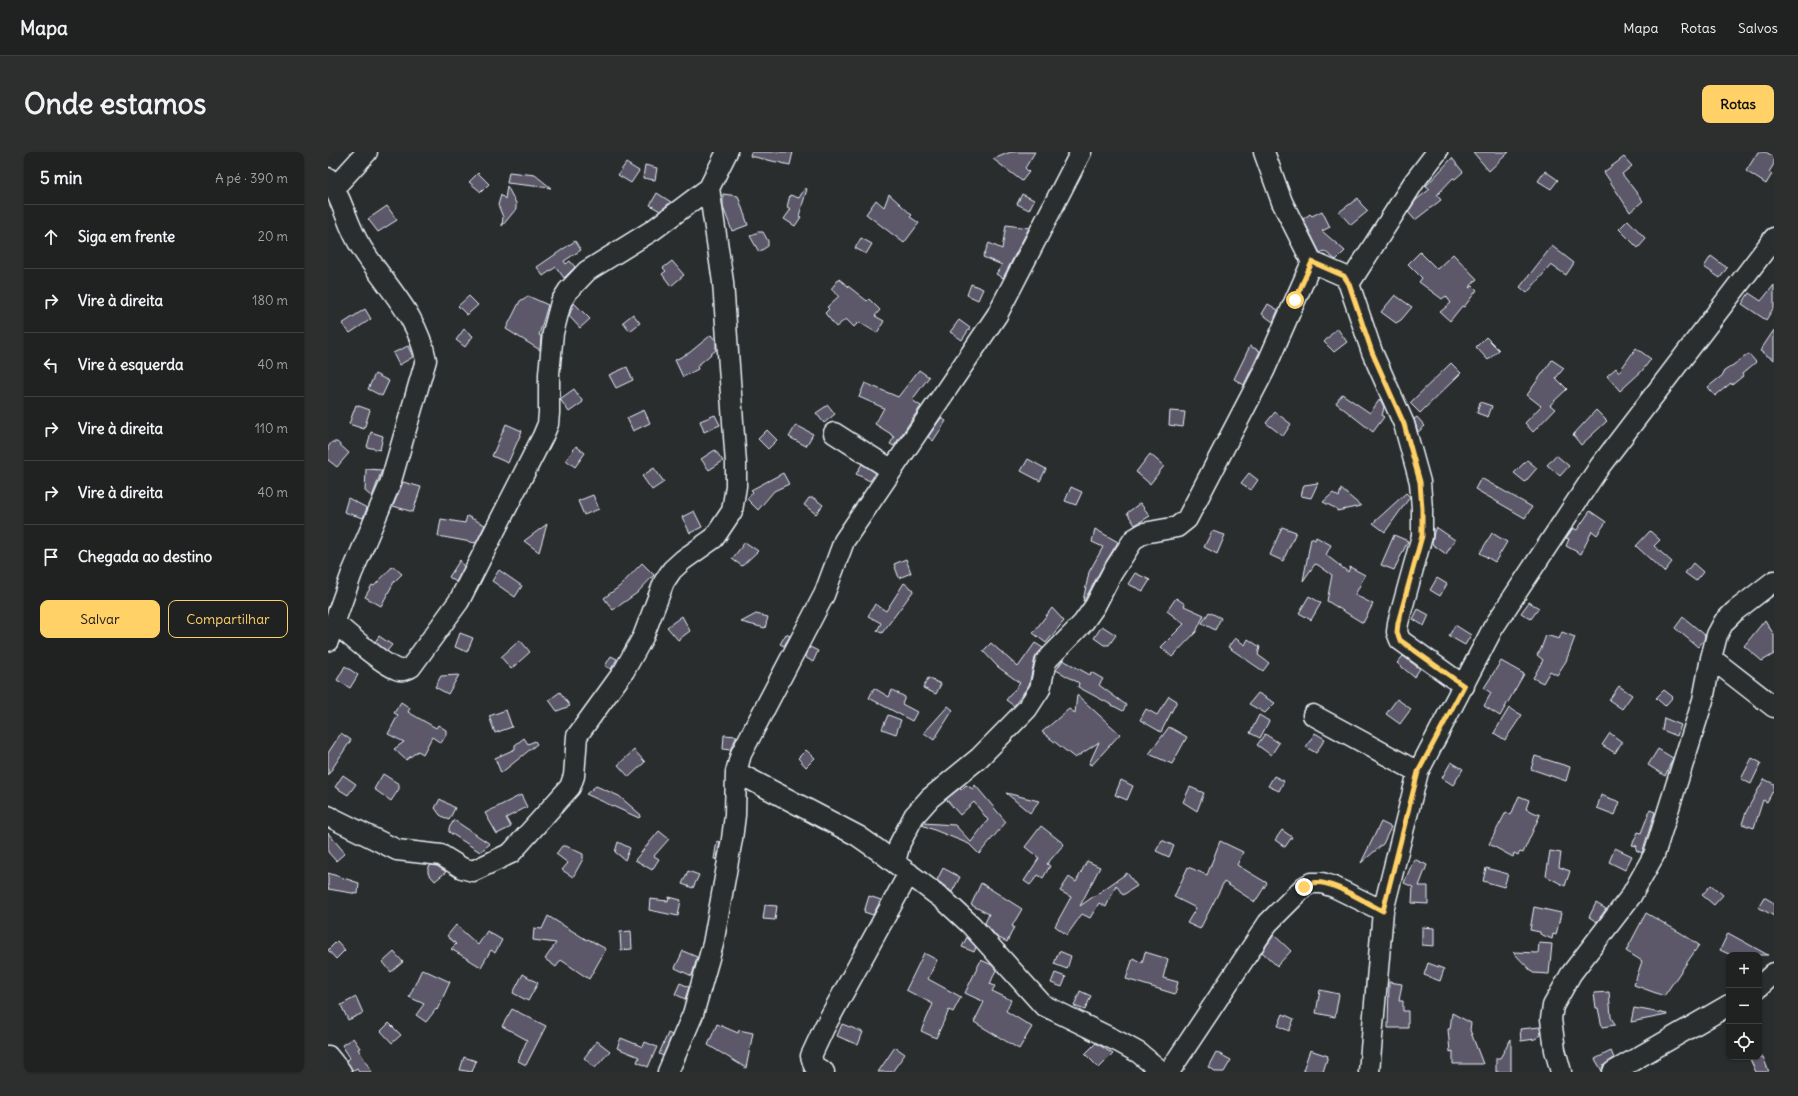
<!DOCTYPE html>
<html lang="pt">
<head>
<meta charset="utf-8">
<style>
  :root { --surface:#202222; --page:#2d2f2f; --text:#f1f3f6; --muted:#a2a4a5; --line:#3d3f40; --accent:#ffd166 }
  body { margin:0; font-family:Delius,sans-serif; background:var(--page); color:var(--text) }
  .controls { position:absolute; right:12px; bottom:12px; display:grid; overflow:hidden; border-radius:8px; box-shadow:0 1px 3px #0004 }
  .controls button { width:36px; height:36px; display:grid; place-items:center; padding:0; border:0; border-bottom:1px solid var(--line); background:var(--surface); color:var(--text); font:20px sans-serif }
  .stop { position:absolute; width:12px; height:12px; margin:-9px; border:3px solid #ffd166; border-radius:50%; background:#fff }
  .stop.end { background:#ffd166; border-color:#fff; box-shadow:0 1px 4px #0008 }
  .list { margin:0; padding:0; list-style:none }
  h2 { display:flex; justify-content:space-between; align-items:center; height:52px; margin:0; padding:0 16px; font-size:17px }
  h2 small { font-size:13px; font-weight:400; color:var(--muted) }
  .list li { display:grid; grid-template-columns:26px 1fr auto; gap:12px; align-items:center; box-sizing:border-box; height:64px; padding:0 16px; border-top:1px solid var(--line) }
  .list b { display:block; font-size:15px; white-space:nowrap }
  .list em { font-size:13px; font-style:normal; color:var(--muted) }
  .actions { display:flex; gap:8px; padding:12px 16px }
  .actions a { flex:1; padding:9px 0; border:1px solid var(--accent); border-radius:8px; text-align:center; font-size:14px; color:var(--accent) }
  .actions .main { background:var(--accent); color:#111 }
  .icon { flex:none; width:22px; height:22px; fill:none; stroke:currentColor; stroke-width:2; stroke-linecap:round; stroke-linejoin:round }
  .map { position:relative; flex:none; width:1446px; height:920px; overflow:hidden; border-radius:8px }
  header { display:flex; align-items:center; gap:24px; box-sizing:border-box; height:56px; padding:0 20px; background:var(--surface); border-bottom:1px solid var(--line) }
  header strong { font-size:19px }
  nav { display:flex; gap:22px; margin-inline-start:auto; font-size:14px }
  .intro { display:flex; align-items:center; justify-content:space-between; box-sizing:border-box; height:96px; padding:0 24px }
  h1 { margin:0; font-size:28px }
  .button { padding:10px 18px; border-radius:8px; background:var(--accent); color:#111; font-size:14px; font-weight:700 }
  main { display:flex; gap:24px; padding:0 24px }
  aside { flex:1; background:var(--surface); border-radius:8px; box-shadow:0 1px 3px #0004 }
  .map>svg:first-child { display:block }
  .building { fill:#5b586a; stroke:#e8f1f8 }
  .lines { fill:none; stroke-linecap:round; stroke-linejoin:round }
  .minor-casing { stroke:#e8f1f8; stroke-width:23 }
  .minor { stroke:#2a2d2e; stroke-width:20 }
  .route { stroke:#ffd166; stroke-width:5 }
</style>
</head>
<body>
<header>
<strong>Mapa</strong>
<nav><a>Mapa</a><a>Rotas</a><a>Salvos</a></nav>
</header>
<div class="intro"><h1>Onde estamos</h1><a class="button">Rotas</a></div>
<main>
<aside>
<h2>5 min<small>A pé · 390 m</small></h2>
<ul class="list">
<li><svg class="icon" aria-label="ahead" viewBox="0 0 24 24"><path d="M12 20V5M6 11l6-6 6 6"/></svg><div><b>Siga em frente</b></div><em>20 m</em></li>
<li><svg class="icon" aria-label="right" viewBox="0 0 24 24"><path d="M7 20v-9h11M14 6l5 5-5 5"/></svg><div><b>Vire à direita</b></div><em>180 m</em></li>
<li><svg class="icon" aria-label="left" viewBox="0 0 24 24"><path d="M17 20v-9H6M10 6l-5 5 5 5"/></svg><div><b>Vire à esquerda</b></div><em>40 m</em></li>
<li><svg class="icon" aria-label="right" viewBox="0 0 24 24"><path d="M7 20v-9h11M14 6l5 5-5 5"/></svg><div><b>Vire à direita</b></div><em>110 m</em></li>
<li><svg class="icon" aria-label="right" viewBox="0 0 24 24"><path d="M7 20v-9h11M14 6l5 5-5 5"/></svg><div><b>Vire à direita</b></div><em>40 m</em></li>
<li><svg class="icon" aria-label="arrive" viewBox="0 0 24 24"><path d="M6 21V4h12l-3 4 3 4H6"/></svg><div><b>Chegada ao destino</b></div></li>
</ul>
<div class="actions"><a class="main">Salvar</a><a>Compartilhar</a></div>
</aside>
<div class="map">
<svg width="1446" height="920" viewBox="0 0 1446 920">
  <rect width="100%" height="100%" fill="#2a2d2e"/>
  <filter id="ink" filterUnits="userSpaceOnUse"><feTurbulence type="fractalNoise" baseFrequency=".025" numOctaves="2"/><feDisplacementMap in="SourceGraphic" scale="8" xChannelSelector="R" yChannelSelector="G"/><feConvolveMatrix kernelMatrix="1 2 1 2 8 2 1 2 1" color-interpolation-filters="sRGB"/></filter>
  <g filter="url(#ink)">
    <!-- building -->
    <path class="building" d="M423,0H465L462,13L422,4Z
      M683,0H707L697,16L701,20L694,29L665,7Z
      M1145,0H1181L1161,19Z
      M1430,0H1438L1446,5V12L1441,20L1444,22L1438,32L1418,19Z
      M1296,5L1304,14L1294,22L1315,49L1302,60L1276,20Z
      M1124,6L1135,20L1127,27L1125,26L1109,43L1113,48L1087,68L1080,60L1088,48L1102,37L1098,34Z
      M298,11L311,19L303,31L290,23Z
      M317,13L329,16L327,28L315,26Z
      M1217,19L1230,28L1223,37L1210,29Z
      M181,20L207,23L223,36L179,31Z
      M150,21L161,32L153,40L141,30Z
      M179,34L188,51V57L174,74L175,65L170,53L173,43L177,47Z
      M477,36L479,37L471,64L473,65L467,74L456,67L463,57L459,55L462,43L471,46Z
      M329,41L343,50L332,59L322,53Z
      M395,42L410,44L420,73L404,79L395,55Z
      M561,42L584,63L582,65L591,71L576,91L538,62L548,48L556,55Z
      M694,42L706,48L701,58L689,52Z
      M1030,46L1033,52L1040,59L1023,73L1011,60Z
      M59,54L69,68L50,80L40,67Z
      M994,59L1002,75L994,79L1017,99L1008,108L996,99L992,101L975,67L982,62L984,64Z
      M1300,68L1318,87L1310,96L1291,77Z
      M678,73L701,76L675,126L668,122L674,113L655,105L661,91L674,97Z
      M430,80H435L440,89V94L431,100L422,84Z
      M533,86L544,92L538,102L527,96Z
      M247,89L253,98L236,109L238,112L242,109L247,115L236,126L228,115L215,124L209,115Z
      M1224,94L1246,111L1238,123L1223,113L1199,141L1192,135Z
      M1092,100L1109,117L1125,102L1149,127L1141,136L1145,134L1149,138L1136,155L1134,154L1122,169L1112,160L1123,151L1118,144L1114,147L1091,130L1094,126L1080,112Z
      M1383,104L1399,116L1392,126L1376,115Z
      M344,109L356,123L343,134L334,122L338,119L335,116Z
      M511,127L539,149L541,147L552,158L547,164L556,169L549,181L531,170L526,175L518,167L508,175L497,161L501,157L499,155L511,144L503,137Z
      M643,132L655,137L650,148L639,143Z
      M1446,133V155L1438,168L1414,152L1421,141L1433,149Z
      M1067,143L1084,155L1073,168L1068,171L1053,160Z
      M141,144L150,153L139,163L130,154Z
      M200,144L220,153L211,183L213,184L212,198L178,177L192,149Z
      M246,151L262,167L252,176L241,164Z
      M940,152L950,158L945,170L934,162Z
      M37,157L43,167L22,181L14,172Z
      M305,162L312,171L302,179L295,170Z
      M631,168L642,176L634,188L622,180Z
      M1009,176L1019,190L1006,200L996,190Z
      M136,177L145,184L137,195L128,188Z
      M1446,178V208L1432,199Z
      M383,183L388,189V198L369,214L370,217L355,225L347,208L361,201Z
      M1158,185L1171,198L1160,208L1148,195Z
      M80,194L85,205L71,213L65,201Z
      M922,194L932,199L916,233L906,227Z
      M1308,196L1323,207L1314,219L1292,239L1279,224L1288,216L1291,220Z
      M1421,202L1428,210L1414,222L1415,224L1404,233L1403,231L1387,244L1380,235L1396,222L1395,220Z
      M1224,208L1236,216L1228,226L1239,237L1222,253L1227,257L1205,280L1197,271L1213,254L1199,243Z
      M1123,211L1133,221L1092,261L1082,251Z
      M299,215L305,228L288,236L281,223Z
      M591,218L601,225L584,248L593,254L566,294L562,292L566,285L563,283V282L547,272L556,256L531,245L537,231L570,245Z
      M47,222L61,229L54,244L40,237Z
      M246,237L255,250L241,260L232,247Z
      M1014,242L1042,261L1052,247L1056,255L1054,264L1056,265L1045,280L1008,251Z
      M1152,250L1164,254L1160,265L1149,261Z
      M28,253L42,258L36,277L21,272Z
      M500,253L507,262L496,271L488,261Z
      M316,258L322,271L305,279L299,266Z
      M1268,258L1279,269L1253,293L1245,283Z
      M842,259L857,260L855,275L841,273Z
      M947,260L963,272L955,284L938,271Z
      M387,263L392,273L376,280L372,269Z
      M1089,265L1097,274L1090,280L1086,267Z
      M613,266L618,269L605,289L600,285Z
      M178,272L194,279L180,311L164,304Z
      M468,273L485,282L478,294L461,285Z
      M439,278L449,288L440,297L430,287Z
      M43,280L55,284L52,298L39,295Z
      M4,290H9L21,301L9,315L0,308V295Z
      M248,294L257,301L247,315L238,308Z
      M387,298L395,309L381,318L373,307Z
      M822,302L836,314L822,332L808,320Z
      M1228,303L1241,314L1232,324L1219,313Z
      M700,307L718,317L712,329L693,319Z
      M1199,308L1209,316L1197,330L1186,321Z
      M534,312L548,321L542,329L528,322Z
      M326,316L336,330L324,338L314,324Z
      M38,317L54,318L44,345L37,339Z
      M455,321L461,332L446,339L430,358L419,347L425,340L423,338Z
      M921,321L930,328L923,338L913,331Z
      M1153,326L1204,355L1197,366L1147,337Z
      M75,330L93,335L85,360L65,354Z
      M990,331L983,346L973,344L976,333Z
      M743,335L754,340L748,353L737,349Z
      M1013,337L1033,354L1009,359V357L995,350L1005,341L1011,345Z
      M1078,341L1082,345L1057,380L1045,371Z
      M265,343L271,357L256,363L250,349Z
      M20,346L39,356L35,366L16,360Z
      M481,346H486L495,353L488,362L476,353Z
      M812,351L822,364L807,373L799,361Z
      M366,359L374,375L362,381L354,365Z
      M1262,359L1278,370L1269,383L1264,379L1253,402L1238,394L1241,387L1238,386L1245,376L1249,378Z
      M139,364L157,373L148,391L110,384L113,367L137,371Z
      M219,372L211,400L196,389Z
      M954,375L968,380L955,409L942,403Z
      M1108,375L1127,388L1118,402L1104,392L1106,380Z
      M767,377L790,390L774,416L756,449H755L761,420L775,395L764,390Z
      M884,379L897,383L889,402L876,395Z
      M1322,379L1332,388L1326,394L1344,410L1336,420L1308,394Z
      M1164,381L1179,390L1167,410L1152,401Z
      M1066,383L1080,389L1066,418L1053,413Z
      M988,385L1003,393L998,403L1020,420L1022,415L1037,423L1027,443L1045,452L1035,471L999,449L1004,423L990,413L987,412L975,429L983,386L987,388Z
      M417,390L430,399L414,414L404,407Z
      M578,407L583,421L571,426L566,412Z
      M132,408L136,415L128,430L121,425Z
      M314,411L326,423L309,441L285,458L276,446L292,434Z
      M1365,411L1375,420L1368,429L1357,421Z
      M65,414L74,422L66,430L53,454L37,445L44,433L46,434Z
      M171,418L194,434L187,445L164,429Z
      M807,421L822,428L815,439L800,432Z
      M1109,426L1119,432L1112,444L1102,438Z
      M576,431L586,438L554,481L549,479L553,471L540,464L547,452L558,459Z
      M981,444L993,451L983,468L971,461Z
      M848,446L857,452L856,454L876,463L868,480L844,505L833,495L856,472L839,459Z
      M1201,450L1211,456L1203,467L1193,461Z
      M724,456L736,469L718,491L705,481Z
      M1090,457L1101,463L1096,474L1085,467Z
      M881,460L893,466L887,478L874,471Z
      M428,462L440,465L437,476L413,470Z
      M354,464L362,479L350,488L339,475Z
      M1355,465L1377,483L1376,488L1370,495L1347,476Z
      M1437,468L1446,483V502L1434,509L1416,494Z
      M1127,473L1143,483L1137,493L1121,484Z
      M774,474L788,483L781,493H776L766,486Z
      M1234,480L1247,485L1238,509L1229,523L1222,519L1215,531L1205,526L1215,508L1209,503L1213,497L1218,483L1231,487Z
      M132,481L145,486L139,500L127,495Z
      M458,482L462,484L456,494L452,492Z
      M51,484L64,493L59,499L47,490Z
      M907,486L917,493L920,487L932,495L930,503L941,511L935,519L900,495Z
      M192,488L202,500L183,517L173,505Z
      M663,491L690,515L707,491L715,496L707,506L701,533L686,554L678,548L692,531L670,515L655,499Z
      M482,495L490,499L485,510L477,505Z
      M283,504L289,507L283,517L277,514Z
      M1075,504L1092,517L1086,525L1069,511Z
      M735,508L762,523L763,520L775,527L771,533L798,553L795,559L750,535L751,531L728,518Z
      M1173,509L1196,522L1172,564L1156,554L1163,541L1156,536Z
      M17,514L30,523L22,536L9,528Z
      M131,523L120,542L107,535L113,524Z
      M600,526L613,532L608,542L595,536Z
      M1291,534L1304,543L1294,557L1281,548Z
      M546,536L561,545L564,538L577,545L574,552L589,560L584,569L541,546Z
      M1336,538L1345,545L1337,554L1328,546Z
      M232,540L242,554L229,559L221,548Z
      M930,541L947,551L937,561L921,552Z
      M749,543L792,582L764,613L761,612L771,590L747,606L714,580L741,557L747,561Z
      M841,544L849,549L833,580L812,568L818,557L829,563Z
      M1069,547L1083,557L1072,572L1058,562Z
      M73,550L82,556L80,560L108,576L110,573L118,578V583L113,591L104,585L95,602L90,599L78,608L66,597L76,590L60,582L70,563L66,561Z
      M620,554L625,558L606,588L596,581Z
      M1181,556L1194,563L1177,588L1166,581Z
      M178,558L184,575L167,581L161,564Z
      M560,563L573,568L568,582L554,577Z
      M931,563L941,569L932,586L922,581Z
      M1336,566L1353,573L1349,584L1334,578Z
      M841,575L859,585L844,612L821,602Z
      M13,581L23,588L0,623V601Z
      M987,581L997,587L988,601L978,595Z
      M1282,581L1294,590L1287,601L1274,593Z
      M937,582L951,591L943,603L929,593Z
      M396,583L409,584L402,598L395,597Z
      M196,586L200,592L207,589L209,592L173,621L167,606L187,597V593Z
      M1330,597L1345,606L1337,624L1320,613Z
      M306,598L317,610L301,625L290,613Z
      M478,598L487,606L478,615L470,606Z
      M1207,604L1242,615L1238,629L1203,617Z
      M1424,606L1433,611L1423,632L1413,627Z
      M1123,610L1135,617L1125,633L1114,626Z
      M55,622L71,632V637L63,649L46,637Z
      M15,623L28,632L20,643L7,635Z
      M946,624L956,629L951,639L940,634Z
      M1436,627L1446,632V637L1439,650L1435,648L1426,676L1414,672L1418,660Z
      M793,628L805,634L799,648L787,643Z
      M638,633L645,637L647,633L678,670L651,702L641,692L594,673L595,671L627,673L643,690L660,668L646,650L632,663L618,647L632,636L633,638Z
      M268,634L291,644L313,663L311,666L258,642Z
      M862,635L876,641L869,659L855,650Z
      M678,641L711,649L702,661Z
      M193,643L199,655L178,666L183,675L169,682L157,661Z
      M1273,643L1292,650L1287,663L1269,656Z
      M1191,644L1201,648L1198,657L1212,663L1195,701L1192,700L1190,703L1186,701L1185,705L1161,692L1178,660L1183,663Z
      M112,647L127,656L121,668L112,663L107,656Z
      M1322,658L1327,660L1314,701L1308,698L1309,694L1304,693L1310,680L1313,681Z
      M126,668L162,692L152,700L121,680V676Z
      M1053,670L1063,675L1055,692L1033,711Z
      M713,674L736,692L719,712L722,714L715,726L710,723L702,733L696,729L711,706L697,695Z
      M954,678L964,685L957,695L947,688Z
      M331,679L341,687L326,704L331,707L324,718L307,708Z
      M0,681L17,701L8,709L0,700Z
      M834,688L846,694L841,705L828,699Z
      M389,689L392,690L389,708L386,707Z
      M892,689L915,700L909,713L939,731L927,750L896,730L872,777L859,771L868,756L846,745L860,715L879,723Z
      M290,690L302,696L297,708L287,700Z
      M234,694H238L255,702V707L245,725L234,718L240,711L228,702Z
      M1287,696L1304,704L1297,718L1281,710Z
      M1222,699L1233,701L1231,715L1242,719L1237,734L1218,724Z
      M1086,707L1099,713L1091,734H1100V752L1084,751L1085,735L1076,731Z
      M759,709L772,715L752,754L799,721L809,734L795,743L788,733L778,755L771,751L762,766L754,762L739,783L727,774L743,745L732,739L741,725L748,730Z
      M103,713L109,714L118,720L107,729L100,721V716Z
      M615,716L632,725L624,740L609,728Z
      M1158,716L1180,722L1176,735L1155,729Z
      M360,719L371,723L365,736L354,732Z
      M0,721L31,731L30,742L0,737Z
      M653,731L694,757L684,774L686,775L679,790L669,785L657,771L661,762L643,753Z
      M1383,733L1395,743L1386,753L1374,743Z
      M541,744L553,748L545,763L536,760Z
      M341,745L353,748L350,764L321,758L322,747L340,749Z
      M1436,745L1446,751V764L1430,755Z
      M1268,751L1278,757L1269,770L1261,765Z
      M437,753L449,754L447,768L435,767Z
      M1206,755L1233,761L1228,783L1225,782L1224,787L1212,782V780L1202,778Z
      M1318,761L1353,781L1371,793L1336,844L1306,833L1314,809L1298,799Z
      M220,764L259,788L260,787L278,797L261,827L233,808L228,815L217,807L228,791L205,788L206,776L214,777Z
      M128,773L150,793L159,779L174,788L167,801L163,798L153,815L123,797L128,792L119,784Z
      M1094,775L1106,776V794L1094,793Z
      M303,779L304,797L293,798L292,780Z
      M1400,781L1440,803H1403L1392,798Z
      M946,783L963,799L949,814L934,800Z
      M639,785L648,795L646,800L634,795Z
      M9,789L17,798L8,807L0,798Z
      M1211,791L1224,792L1221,822L1205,821L1185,800L1210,801Z
      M355,799L369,805L364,824L347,816Z
      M731,799L743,804L739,817L726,812Z
      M66,800L75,810L63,820L55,810Z
      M817,800L840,807L835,826L850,830L847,842L798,827L805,806L814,811Z
      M596,801L609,808L600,827L633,845L625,860L621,858L608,886L593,879L605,852L578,838Z
      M653,808L664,813L668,818L662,832L667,834L664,839L683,848L678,859L704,875L691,897L646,870L656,850L637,841Z
      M1100,811L1116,817L1112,829L1096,823Z
      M94,817L122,830L109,858L108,857L98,870L88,863L96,852L81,845Z
      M727,821L738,825L734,835L723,831Z
      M195,822L210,831L200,849L185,841Z
      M1061,830L1074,832L1071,849H1075V859H1080V876H1060Z
      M352,831L361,835L357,847L347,842Z
      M992,838L1011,842L1007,865L988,861Z
      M752,839L763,844L757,858L746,854Z
      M1281,840L1283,865L1287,873L1274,875L1270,856H1268L1266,841Z
      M28,845L35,861L20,868L13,853Z
      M1306,856L1339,862V863L1303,870Z
      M184,857L218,874L198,913L190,909L199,888L174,874Z
      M1124,861L1143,871L1142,878L1155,912H1125V899L1122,900L1120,877H1122Z
      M955,862L966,867L961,879L950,874Z
      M61,871L73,883L64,891L53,879Z
      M389,872L410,881L411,878L425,881L418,916L380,893Z
      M514,872L535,880L530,893L509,884Z
      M1212,875L1213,883L1207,887L1193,889L1192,877Z
      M340,881L344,883L335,904L331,902Z
      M25,886L32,896L30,897L44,920H31L29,916L24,919L18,908L22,906L14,893Z
      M293,886L315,895L317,890L329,895L320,915L309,910L311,905L289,896Z
      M1183,887V920H1168V906H1172Z
      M269,889L282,899L267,916L256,906Z
      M768,891L785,902L771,916L757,902Z
      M567,895L577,902L564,920H550Z
      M982,898L1000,904L995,920H982L975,918Z
      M1283,899L1286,906L1275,914L1274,919L1267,907Z
      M888,900L903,908L896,920H889L880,915Z
      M136,905L148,909L144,920L132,918Z
      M1421,905H1435L1441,920H1428Z"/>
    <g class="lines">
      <!-- minor casing -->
      <g class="minor-casing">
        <path id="minor" d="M936,0L954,50L984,110L1016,124L1021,132L1044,200L1076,272L1092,330L1094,357V384L1070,471L1069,480L1072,488L1136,534
          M0,26C15,47 19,74 33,95C57,134 89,161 98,208L62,332L24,421L0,489
          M7,35L39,0
          M1021,132L1086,30L1109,0
          M506,281L564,318
          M7,471C21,483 56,514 71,518C76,519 79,517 83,515L131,449L215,284L220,272L221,261V222L225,181L233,150L240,139L259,119L325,78L381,36
          M1383,506L1446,555
          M985,563L1090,620
          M408,620L530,684L550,698L617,749L643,773L715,853L793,891L811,901L834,920
          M0,664L69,698L113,703L134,716L145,719L183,701L242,635L246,624L249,584L296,519L315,485L336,430L344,418L355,408L386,386L404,359L408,334V312L395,130L381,36L399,0
          M567,710L572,691L586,664L602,646L651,606L699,557L712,537L718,509L755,471L767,454L784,421L806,387L816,381L849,375L859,367L936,219L984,110
          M1431,835L1446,821
          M0,904L13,920
          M340,920L365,862L385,792L404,687L407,663L408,620L413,602L496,443L516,389L669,163L753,0
          M496,920L486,914L483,904L496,876L581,721
          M841,920L940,771L976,735L983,731H994L1006,735L1055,759
          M1041,920L1055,759L1090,620L1165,476L1272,314L1446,86
          M1233,920L1227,898L1223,867L1225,854L1243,822L1303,744L1326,703L1375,548L1383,506L1389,483L1396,470L1407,459L1446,429
          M1285,920L1401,853"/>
      </g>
      <!-- minor -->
      <use href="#minor" class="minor"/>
    </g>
  </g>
  <g class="lines" filter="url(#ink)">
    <!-- route -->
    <path class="route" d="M967,148L984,110L1016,124L1021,132L1044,200L1076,272L1092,330L1094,357V384L1070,471L1069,480L1072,488L1136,534L1090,620L1055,759C1038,751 1003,727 984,731C981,731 978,734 976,735"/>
  </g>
</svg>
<div class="controls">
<button>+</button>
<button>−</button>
<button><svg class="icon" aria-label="locate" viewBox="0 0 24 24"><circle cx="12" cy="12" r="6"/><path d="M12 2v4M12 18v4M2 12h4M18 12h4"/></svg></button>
</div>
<div class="stop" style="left:967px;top:148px"></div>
<div class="stop end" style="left:976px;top:735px"></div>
</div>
</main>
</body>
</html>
